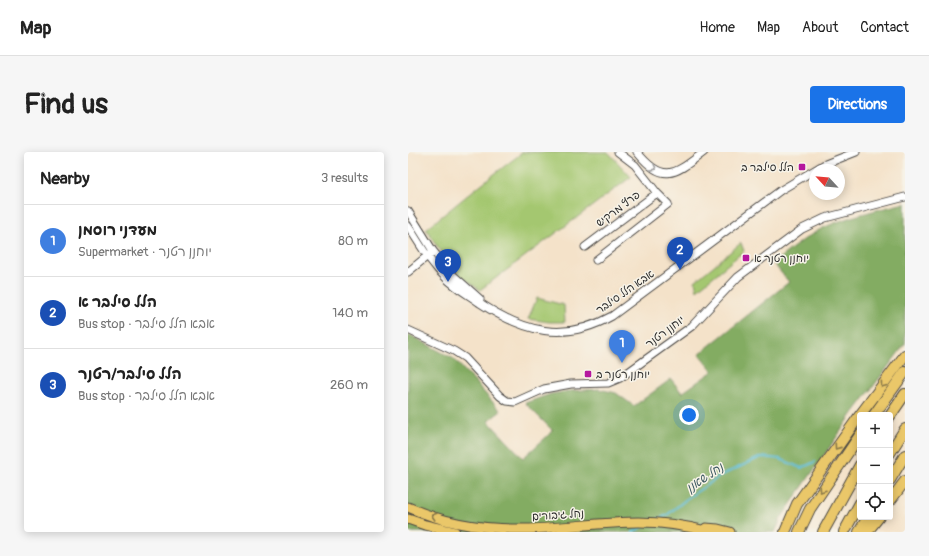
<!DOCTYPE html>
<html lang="en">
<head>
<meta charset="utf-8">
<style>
  :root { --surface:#fff; --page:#f6f6f6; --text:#222; --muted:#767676; --line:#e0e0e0; --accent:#1a73e8 }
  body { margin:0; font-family:Pangolin,"Playpen Sans Hebrew",sans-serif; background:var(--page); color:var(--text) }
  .controls { position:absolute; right:12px; bottom:12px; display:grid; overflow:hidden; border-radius:4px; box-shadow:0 2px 10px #0003 }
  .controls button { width:36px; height:36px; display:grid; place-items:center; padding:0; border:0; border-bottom:1px solid var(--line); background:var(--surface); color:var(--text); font:20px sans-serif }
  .compass { position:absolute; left:401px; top:12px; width:36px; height:36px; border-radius:50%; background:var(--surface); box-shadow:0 2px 10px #0003; rotate:296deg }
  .you { position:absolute; left:281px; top:263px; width:14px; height:14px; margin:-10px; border:3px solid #fff; border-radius:50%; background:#1a73e8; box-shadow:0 0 0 6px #1a73e833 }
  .badge { display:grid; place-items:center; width:26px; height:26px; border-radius:50%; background:var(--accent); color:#fff; font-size:13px; font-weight:700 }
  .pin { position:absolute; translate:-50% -33px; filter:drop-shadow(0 1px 2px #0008) }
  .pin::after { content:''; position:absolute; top:21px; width:14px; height:12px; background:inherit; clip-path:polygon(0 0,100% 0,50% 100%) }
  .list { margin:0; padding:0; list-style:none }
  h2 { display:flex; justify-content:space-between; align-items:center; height:52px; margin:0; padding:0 16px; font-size:17px }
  h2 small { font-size:13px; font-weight:400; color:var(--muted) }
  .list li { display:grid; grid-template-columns:26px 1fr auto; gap:12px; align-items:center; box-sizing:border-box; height:72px; padding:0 16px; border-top:1px solid var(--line) }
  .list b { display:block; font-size:15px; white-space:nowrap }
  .list p { margin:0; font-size:13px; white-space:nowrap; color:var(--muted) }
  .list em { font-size:13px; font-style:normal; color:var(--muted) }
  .icon { flex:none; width:22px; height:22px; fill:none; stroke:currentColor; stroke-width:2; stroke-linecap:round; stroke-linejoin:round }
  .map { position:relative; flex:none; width:497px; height:380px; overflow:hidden; border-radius:4px }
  header { display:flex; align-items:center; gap:24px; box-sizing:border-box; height:56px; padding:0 20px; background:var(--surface); border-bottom:1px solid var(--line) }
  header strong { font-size:19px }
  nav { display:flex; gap:22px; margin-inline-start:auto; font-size:14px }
  .intro { display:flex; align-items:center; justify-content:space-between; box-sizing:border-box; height:96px; padding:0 24px }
  h1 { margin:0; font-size:28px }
  .button { padding:10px 18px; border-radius:4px; background:var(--accent); color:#fff; font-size:14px; font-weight:700 }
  main { display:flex; gap:24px; padding:0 24px }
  aside { flex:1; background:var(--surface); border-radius:4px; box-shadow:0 2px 10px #0003 }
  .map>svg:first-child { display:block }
  .green { fill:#a4c770; stroke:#68794e }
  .forest { fill:#83ac62; stroke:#576c46 }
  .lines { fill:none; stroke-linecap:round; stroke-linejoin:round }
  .stream { stroke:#59bcd7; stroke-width:2 }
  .minor-casing { stroke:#494643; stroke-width:9 }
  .major-casing { stroke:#494643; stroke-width:11 }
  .highway-casing { stroke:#494643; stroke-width:12 }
  .minor { stroke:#fff; stroke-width:7 }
  .major { stroke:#eac769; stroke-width:9 }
  .highway { stroke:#eac769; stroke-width:10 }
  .oneway { stroke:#a0a0a0 }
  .oneway2 { stroke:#8a794a }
  .poi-dot { fill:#b5179e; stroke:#f7f3e8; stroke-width:1.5 }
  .labels { text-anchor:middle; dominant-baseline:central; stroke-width:3; stroke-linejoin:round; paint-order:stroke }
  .poi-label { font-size:11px; fill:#2b2b2b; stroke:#f7f3e8; text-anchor:start }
  .street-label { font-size:11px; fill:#2b2b2b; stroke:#f7f3e8 }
  .water-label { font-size:12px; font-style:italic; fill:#39565f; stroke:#f7f3e8 }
</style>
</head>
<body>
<header>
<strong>Map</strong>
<nav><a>Home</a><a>Map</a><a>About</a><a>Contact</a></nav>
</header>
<div class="intro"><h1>Find us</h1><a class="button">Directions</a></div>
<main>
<aside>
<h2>Nearby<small>3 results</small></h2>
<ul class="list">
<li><span class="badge" style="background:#3f7fe0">1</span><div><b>מעדני רוסמן</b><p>Supermarket · יוחנן רטנר</p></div><em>80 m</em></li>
<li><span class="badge" style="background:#1a4fb4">2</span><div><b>הלל סילבר א</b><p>Bus stop · אבא הלל סילבר</p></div><em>140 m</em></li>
<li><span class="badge" style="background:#1a4fb4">3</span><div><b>הלל סילבר/רטנר</b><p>Bus stop · אבא הלל סילבר</p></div><em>260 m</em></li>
</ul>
</aside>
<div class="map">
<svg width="497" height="380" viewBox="0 0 497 380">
  <rect width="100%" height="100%" fill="#f7f3e8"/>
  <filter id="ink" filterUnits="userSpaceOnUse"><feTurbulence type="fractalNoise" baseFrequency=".025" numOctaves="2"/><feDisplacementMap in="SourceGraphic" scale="8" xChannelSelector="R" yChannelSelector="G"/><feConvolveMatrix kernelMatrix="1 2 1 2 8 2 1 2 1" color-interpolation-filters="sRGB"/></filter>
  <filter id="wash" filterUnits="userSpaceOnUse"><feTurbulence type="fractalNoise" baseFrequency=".012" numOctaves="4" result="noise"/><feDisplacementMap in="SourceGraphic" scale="16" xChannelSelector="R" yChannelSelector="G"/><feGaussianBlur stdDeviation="0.9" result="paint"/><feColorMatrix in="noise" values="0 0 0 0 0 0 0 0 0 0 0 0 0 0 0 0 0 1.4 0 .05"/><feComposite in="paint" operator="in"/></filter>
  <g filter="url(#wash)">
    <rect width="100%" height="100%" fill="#f4e2c9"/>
    <!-- green -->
    <path class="green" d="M115,0H200L223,25L72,138L53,124L37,106L18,77L72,33Z
      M333,91L336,99L289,138L287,129Z
      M129,146L156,153L157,170H141L120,167Z"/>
    <!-- forest -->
    <path class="forest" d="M497,51V192L443,264L373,366L367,380H0V182L46,207L93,259L80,269L115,306L145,279L117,251L143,242L163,239L191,237L208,241L226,254L263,227L274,241L305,219L291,202L381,130L365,111C381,99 397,85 415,76C441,64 469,58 497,51Z"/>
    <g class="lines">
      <!-- stream -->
      <path class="stream" d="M251,367L259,363L281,345L314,323L353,305L372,307L393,316L407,310
        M225,380L236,374"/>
    </g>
  </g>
  <g filter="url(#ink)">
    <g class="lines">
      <!-- minor casing -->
      <g class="minor-casing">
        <path id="minor" d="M229,0C256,33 267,22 296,0
          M0,59L25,99L45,123L72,147
          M0,74C12,92 22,111 38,126C48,136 61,143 72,151C116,180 156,191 204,164L373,38L415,13L448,0
          M177,95L249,41L227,13L210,0
          M188,108L260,52L249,41
          M0,120L23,101
          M0,178L46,199L57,206L92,244L99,249L107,250L136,237L163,232L200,231L212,226L284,174L330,125L394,77L417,66L497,45"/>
      </g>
      <!-- major casing -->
      <g class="major-casing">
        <path id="major" d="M0,355C37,372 81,378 122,377C158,376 194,370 231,370C256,370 279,374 303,380
          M0,367L17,373L47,380
          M298,376L310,377L322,380"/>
      </g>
      <!-- highway casing -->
      <g class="highway-casing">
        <path id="highway" d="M452,263L497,203
          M466,263L497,220
          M482,264L497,242
          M482,301L497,277
          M482,328L497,303
          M482,349L497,329
          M377,380L389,352L452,263
          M391,380L402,357L452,283
          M415,380L452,313
          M436,380L452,351
          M451,380L460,365
          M459,380L471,365"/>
      </g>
      <!-- minor -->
      <use href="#minor" class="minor"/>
      <!-- major -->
      <use href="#major" class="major"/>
      <!-- highway -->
      <use href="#highway" class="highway"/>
    </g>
    <!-- one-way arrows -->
    <defs><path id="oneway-chevron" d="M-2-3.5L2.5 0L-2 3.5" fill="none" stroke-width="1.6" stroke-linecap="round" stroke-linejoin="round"/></defs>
    <use class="oneway" href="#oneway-chevron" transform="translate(246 16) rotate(29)"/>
    <g class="oneway2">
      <use href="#oneway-chevron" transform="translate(475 233) rotate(127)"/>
      <use href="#oneway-chevron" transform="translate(429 295) rotate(125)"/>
      <use href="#oneway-chevron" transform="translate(414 338) rotate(124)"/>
      <use href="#oneway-chevron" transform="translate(26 364) rotate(-162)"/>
    </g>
  </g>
  <!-- markers -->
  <g class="poi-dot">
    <rect x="390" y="11" width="8" height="8" rx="2"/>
    <rect x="334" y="102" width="8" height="8" rx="2"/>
    <rect x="176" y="218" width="8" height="8" rx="2"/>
  </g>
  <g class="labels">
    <!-- poi labels -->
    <g class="poi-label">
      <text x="386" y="15" text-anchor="end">הלל סילבר ב</text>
      <text x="346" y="106">יוחנן רטנר א</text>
      <text x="188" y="222">יוחנן רטנר ב</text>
    </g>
    <!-- street labels -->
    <g class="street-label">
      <text transform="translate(210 57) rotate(-37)">פרץ מרקיש</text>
      <text transform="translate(217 140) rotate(-35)">אבא הלל סילבר</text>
      <text transform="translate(257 180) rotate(-37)">יוחנן רטנר</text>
      <text transform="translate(150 363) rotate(-4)">נחל גיבורים</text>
    </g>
    <!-- water labels -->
    <g class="water-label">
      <text transform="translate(297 326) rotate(-34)">נחל שאנן</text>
    </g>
  </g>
</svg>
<div class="controls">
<button>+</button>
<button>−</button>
<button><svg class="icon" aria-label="locate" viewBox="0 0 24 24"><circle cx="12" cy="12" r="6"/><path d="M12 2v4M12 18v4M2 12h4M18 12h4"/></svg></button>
</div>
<svg class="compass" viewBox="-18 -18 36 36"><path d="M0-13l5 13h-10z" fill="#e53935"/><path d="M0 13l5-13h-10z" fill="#767676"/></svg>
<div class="you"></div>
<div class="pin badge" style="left:214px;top:211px;background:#3f7fe0">1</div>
<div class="pin badge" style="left:272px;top:118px;background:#1a4fb4">2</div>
<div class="pin badge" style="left:40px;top:130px;background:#1a4fb4">3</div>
</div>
</main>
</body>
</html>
